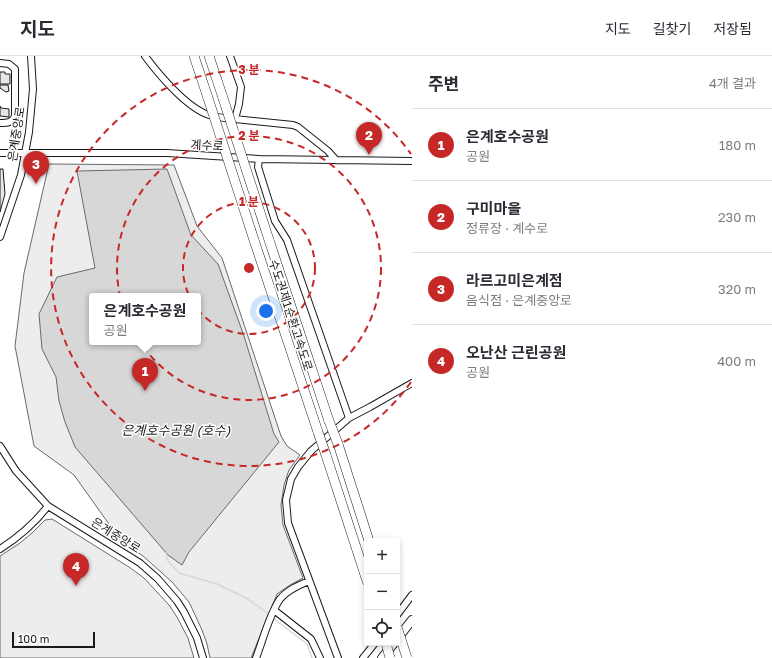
<!DOCTYPE html>
<html lang="ko">
<head>
<meta charset="utf-8">
<style>
  :root { --surface:#fff; --page:#f2f2f3; --text:#2b2b33; --muted:#7c7c81; --line:#e1e1e2; --accent:#c62828 }
  body { margin:0; font-family:"Golos Text","Noto Sans KR",sans-serif; background:var(--page); color:var(--text) }
  .controls { position:absolute; right:12px; bottom:12px; display:grid; overflow:hidden; border-radius:4px; box-shadow:0 2px 6px #0003 }
  .controls button { width:36px; height:36px; display:grid; place-items:center; padding:0; border:0; border-bottom:1px solid var(--line); background:var(--surface); color:var(--text); font:20px sans-serif }
  .scale { position:absolute; left:12px; bottom:10px; width:83px; box-sizing:border-box; padding-left:4px; border:2px solid #1a1a1a; border-top:0; font-size:11px; line-height:14px; white-space:nowrap; color:#1a1a1a; -webkit-text-stroke:3px #fff; paint-order:stroke }
  .you { position:absolute; left:266px; top:255px; width:14px; height:14px; margin:-10px; border:3px solid #fff; border-radius:50%; background:#1a73e8; box-shadow:0 0 0 6px #1a73e833 }
  .badge { display:grid; place-items:center; width:26px; height:26px; border-radius:50%; background:var(--accent); color:#fff; font-size:13px; font-weight:700 }
  .pin { position:absolute; translate:-50% -33px; filter:drop-shadow(0 1px 2px #0008) }
  .pin::after { content:''; position:absolute; top:21px; width:14px; height:12px; background:inherit; clip-path:polygon(0 0,100% 0,50% 100%) }
  .popup { position:absolute; left:89px; top:237px; width:112px; height:52px; box-sizing:border-box; display:grid; place-content:center; border-radius:4px; background:var(--surface); filter:drop-shadow(0 1px 3px #0005); font-size:13px; white-space:nowrap; color:var(--muted) }
  .popup b { font-size:15px; color:var(--text) }
  .popup::after { content:''; position:absolute; left:50%; top:100%; margin-left:-8px; border:8px solid transparent; border-top-color:var(--surface) }
  .list { margin:0; padding:0; list-style:none }
  h2 { display:flex; justify-content:space-between; align-items:center; height:52px; margin:0; padding:0 16px; font-size:17px }
  h2 small { font-size:13px; font-weight:400; color:var(--muted) }
  .list li { display:grid; grid-template-columns:26px 1fr auto; gap:12px; align-items:center; box-sizing:border-box; height:72px; padding:0 16px; border-top:1px solid var(--line) }
  .list b { display:block; font-size:15px; white-space:nowrap }
  .list p { margin:0; font-size:13px; white-space:nowrap; color:var(--muted) }
  .list em { font-size:13px; font-style:normal; color:var(--muted) }
  .icon { flex:none; width:22px; height:22px; fill:none; stroke:currentColor; stroke-width:2; stroke-linecap:round; stroke-linejoin:round }
  .map { position:relative; flex:none; width:412px; height:602px; overflow:hidden }
  header { display:flex; align-items:center; gap:24px; box-sizing:border-box; height:56px; padding:0 20px; background:var(--surface); border-bottom:1px solid var(--line) }
  header strong { font-size:19px }
  nav { display:flex; gap:22px; margin-inline-start:auto; font-size:14px }
  main { display:flex }
  aside { flex:1; background:var(--surface) }
  .map>svg:first-child { display:block }
  .built { fill:#ededed; stroke:#6a6a6a; fill-rule:evenodd }
  .water { fill:#d7d7d7; stroke:#6a6a6a; fill-rule:evenodd }
  .lines { fill:none; stroke-linecap:round; stroke-linejoin:round }
  .stream { stroke:#d7d7d7; stroke-width:1.5 }
  .building { fill:#e6e6e6; stroke:#1a1a1a }
  .minor-casing { stroke:#1a1a1a; stroke-width:8 }
  .major-casing { stroke:#1a1a1a; stroke-width:10 }
  .highway-casing { stroke:#1a1a1a; stroke-width:10 }
  .minor { stroke:#fff; stroke-width:6 }
  .major { stroke:#fff; stroke-width:8 }
  .highway { stroke:#fff; stroke-width:9 }
  .highway-bridge-casing { stroke:#1a1a1a; stroke-width:10; stroke-linecap:butt }
  .highway-bridge { stroke:#fff; stroke-width:9 }
  .ring { fill:none; stroke:#c62828; stroke-width:2; stroke-dasharray:7 5 }
  .labels { text-anchor:middle; dominant-baseline:central; stroke-width:3; stroke-linejoin:round; paint-order:stroke }
  .street-label { font-size:12px; fill:#1a1a1a; stroke:#fff }
  .water-label { font-size:13px; font-style:italic; fill:#1a1a1a; stroke:#fff }
  .centre { fill:#c62828; stroke:#fff; stroke-width:2 }
  .ring-label { font-size:12px; text-anchor:middle; font-weight:bold; fill:#c62828; stroke:#fff; stroke-width:3; stroke-linejoin:round; paint-order:stroke }
</style>
</head>
<body>
<header>
<strong>지도</strong>
<nav><a>지도</a><a>길찾기</a><a>저장됨</a></nav>
</header>
<main>
<div class="map">
<svg width="412" height="602" viewBox="0 0 412 602">
  <rect width="100%" height="100%" fill="#fff"/>
  <!-- built -->
  <path class="built" d="M49,108L174,109L197,170L222,202L281,380L287,390L300,399L289,414L284,429L281,449L283,469L303,522L290,529L277,538L251,602H210L207,588L202,574L189,546L172,526L143,500L121,485L74,419L34,390L15,290L24,217ZM92,240H198V286H92Z
    M52,463L129,511L144,522L169,549L177,561L188,582L194,602H0V500L20,487L32,477L45,464Z"/>
  <!-- water -->
  <path class="water" d="M167,113L191,179L218,208L244,280L274,378L279,386L189,496L182,509L168,499L75,391L65,366L59,345L56,321L42,293L39,258L57,221L95,212L77,115ZM92,240H198V286H92Z"/>
  <g class="lines">
    <!-- stream -->
    <path class="stream" d="M166,497L168,505L179,517L217,528L248,543L270,559
      M273,562L307,588L312,602"/>
  </g>
  <!-- building -->
  <path class="building" d="M0,16H5V18H10V28H0Z
    M0,29H8L9,35L6,36L0,32Z
    M0,50L1,52L9,53V61L0,60Z
    M0,113H3L5,138L0,156Z"/>
  <g class="lines">
    <!-- minor casing -->
    <g class="minor-casing">
      <path id="minor" d="M145,0C159,19 187,52 209,59C216,61 224,62 231,63
        M230,0L241,31L239,48L235,63L293,69L298,71L328,95L336,104
        M0,7L9,8L15,13V60C12,67 7,67 0,67
        M0,97H167L259,103L412,105
        M259,103L258,111L275,165L287,184L349,362
        M0,181L21,119L29,76L33,33L31,0
        M0,390L16,415L48,450L140,507L158,523L177,545L184,556L197,582L203,602
        M0,493C19,481 34,468 48,450
        M274,554L311,583L320,602
        M397,559L412,539
        M256,602C263,584 269,559 280,543C287,534 299,529 309,525
        M338,602L288,467L286,444L291,423L298,411L311,395L349,362L370,351L412,327
        M363,602L375,587"/>
    </g>
    <!-- major casing -->
    <g class="major-casing">
      <path id="major" d="M397,583L412,564
        M382,602L394,587"/>
    </g>
    <!-- highway casing -->
    <g class="highway-casing">
      <path id="highway" d="M194,0L208,42
        M209,0L223,42
        M254,184L318,376
        M269,184L329,365
        M338,388L369,485
        M326,399L367,525"/>
    </g>
    <!-- minor -->
    <use href="#minor" class="minor"/>
    <!-- major -->
    <use href="#major" class="major"/>
    <!-- highway -->
    <use href="#highway" class="highway"/>
    <!-- highway-bridge casing -->
    <g class="highway-bridge-casing">
      <path id="highway-bridge" d="M208,42L254,184
        M223,42L269,184
        M329,365L338,388
        M318,376L326,399
        M397,571L407,602
        M386,587L390,602"/>
    </g>
    <!-- highway-bridge -->
    <use href="#highway-bridge" class="highway-bridge"/>
  </g>
  <!-- distance rings -->
  <g class="ring">
    <circle cx="249" cy="212" r="66"/>
    <circle cx="249" cy="212" r="132"/>
    <path d="M411 326A198 198 0 1 1 411 98"/>
  </g>
  <g class="labels">
    <!-- street labels -->
    <g class="street-label">
      <text transform="translate(16 78) rotate(-81)">은계중앙로</text>
      <text transform="translate(207 89) rotate(3)">계수로</text>
      <text transform="translate(291 259) rotate(72)">수도권제1순환고속도로</text>
      <text transform="translate(116 479) rotate(32)">은계중앙로</text>
    </g>
    <!-- water labels -->
    <g class="water-label">
      <text x="176" y="374">은계호수공원 (호수)</text>
    </g>
  </g>
  <circle cx="249" cy="212" r="6" class="centre"/>
  <g class="ring-label">
    <text x="249" y="18">3 분</text>
    <text x="249" y="84">2 분</text>
    <text x="249" y="150">1 분</text>
  </g>
</svg>
<div class="controls">
<button>+</button>
<button>−</button>
<button><svg class="icon" aria-label="locate" viewBox="0 0 24 24"><circle cx="12" cy="12" r="6"/><path d="M12 2v4M12 18v4M2 12h4M18 12h4"/></svg></button>
</div>
<div class="scale">100 m</div>
<div class="you"></div>
<div class="pin badge" style="left:145px;top:335px">1</div>
<div class="popup"><b>은계호수공원</b>공원</div>
<div class="pin badge" style="left:369px;top:99px">2</div>
<div class="pin badge" style="left:36px;top:128px">3</div>
<div class="pin badge" style="left:76px;top:530px">4</div>
</div>
<aside>
<h2>주변<small>4개 결과</small></h2>
<ul class="list">
<li><span class="badge">1</span><div><b>은계호수공원</b><p>공원</p></div><em>180 m</em></li>
<li><span class="badge">2</span><div><b>구미마을</b><p>정류장 · 계수로</p></div><em>230 m</em></li>
<li><span class="badge">3</span><div><b>라르고미은계점</b><p>음식점 · 은계중앙로</p></div><em>320 m</em></li>
<li><span class="badge">4</span><div><b>오난산 근린공원</b><p>공원</p></div><em>400 m</em></li>
</ul>
</aside>
</main>
</body>
</html>
